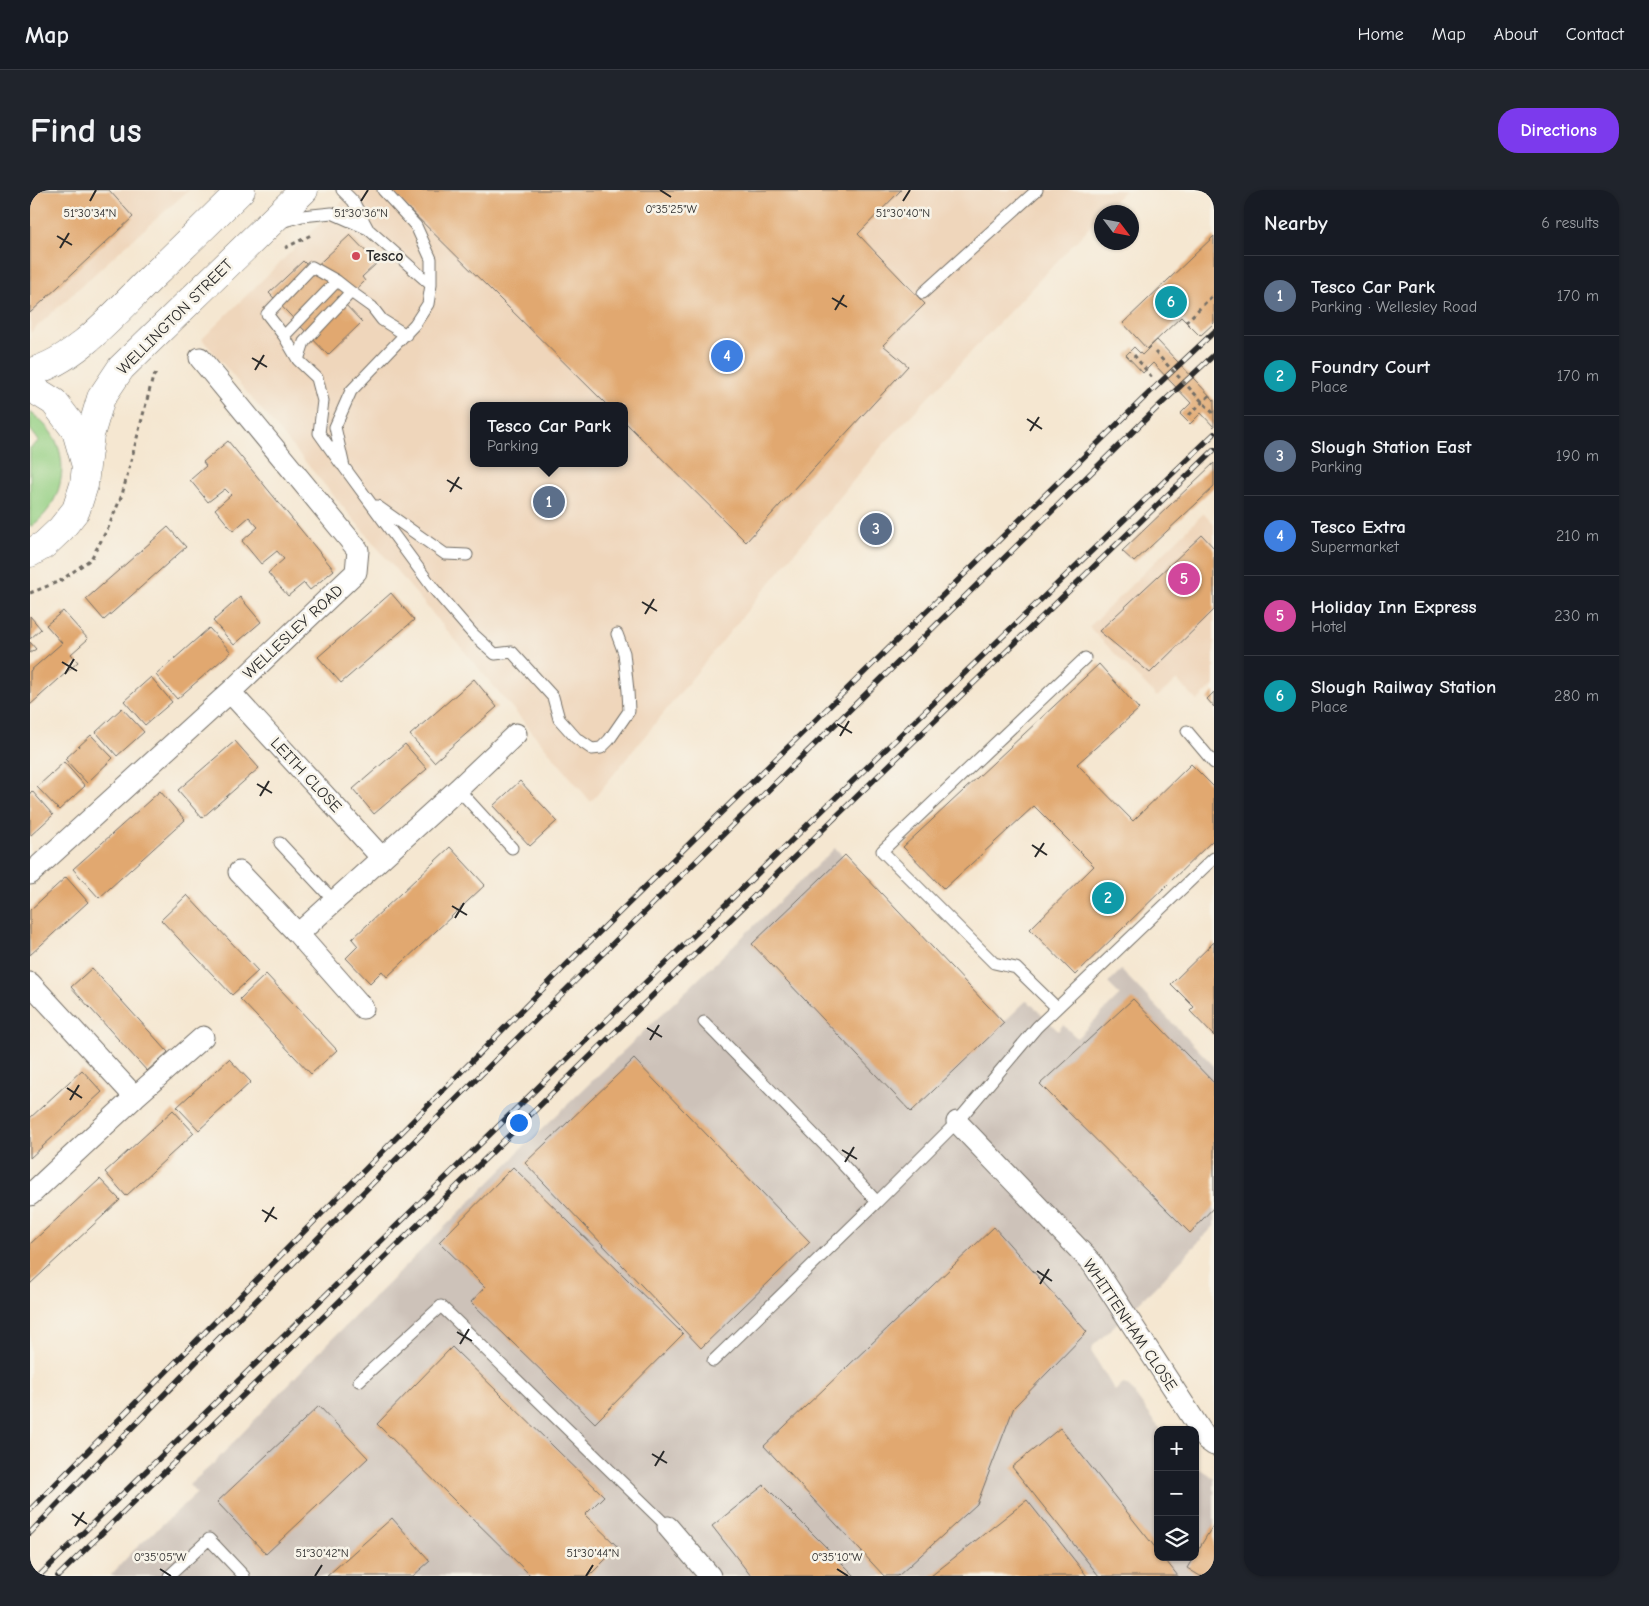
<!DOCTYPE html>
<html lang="en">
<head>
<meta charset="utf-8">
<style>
  :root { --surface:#171b24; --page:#20242c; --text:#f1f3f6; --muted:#9ea1a6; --line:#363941; --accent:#7c3aed }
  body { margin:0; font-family:"Comic Neue",sans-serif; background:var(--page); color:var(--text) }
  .controls { position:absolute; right:15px; bottom:15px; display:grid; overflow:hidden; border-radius:10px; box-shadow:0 1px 4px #0004 }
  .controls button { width:45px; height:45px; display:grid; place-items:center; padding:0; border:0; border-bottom:1px solid var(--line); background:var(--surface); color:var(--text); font:25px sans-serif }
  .compass { position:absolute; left:1064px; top:15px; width:45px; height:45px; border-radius:50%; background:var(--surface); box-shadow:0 1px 4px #0004; rotate:122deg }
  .you { position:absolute; left:488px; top:932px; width:18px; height:18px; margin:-12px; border:4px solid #fff; border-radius:50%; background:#1a73e8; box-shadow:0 0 0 8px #1a73e833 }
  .badge { display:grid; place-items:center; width:32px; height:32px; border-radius:50%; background:var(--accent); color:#fff; font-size:16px; font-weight:700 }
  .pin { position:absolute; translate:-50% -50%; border:2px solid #fff; box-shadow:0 1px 5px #0006 }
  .popup { position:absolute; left:440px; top:212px; width:158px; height:65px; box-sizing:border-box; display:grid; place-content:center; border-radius:10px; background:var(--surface); filter:drop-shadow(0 1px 4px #0005); font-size:16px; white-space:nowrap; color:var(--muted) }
  .popup b { font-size:19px; color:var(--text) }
  .popup::after { content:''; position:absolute; left:50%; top:100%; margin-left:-10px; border:10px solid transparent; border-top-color:var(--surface) }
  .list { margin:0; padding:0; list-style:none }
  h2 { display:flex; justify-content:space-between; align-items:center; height:65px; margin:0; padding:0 20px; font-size:21px }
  h2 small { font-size:16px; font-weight:400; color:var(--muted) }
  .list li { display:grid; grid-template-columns:32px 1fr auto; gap:15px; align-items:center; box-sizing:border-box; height:80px; padding:0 20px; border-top:1px solid var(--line) }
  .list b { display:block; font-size:19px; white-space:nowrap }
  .list p { margin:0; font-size:16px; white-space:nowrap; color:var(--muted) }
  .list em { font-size:16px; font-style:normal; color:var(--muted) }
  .icon { flex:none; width:28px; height:28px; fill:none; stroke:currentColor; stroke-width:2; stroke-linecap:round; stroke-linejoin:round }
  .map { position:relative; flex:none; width:1184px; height:1386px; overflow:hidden; border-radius:20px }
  header { display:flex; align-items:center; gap:30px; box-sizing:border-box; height:70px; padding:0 25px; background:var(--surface); border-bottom:1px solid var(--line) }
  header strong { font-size:24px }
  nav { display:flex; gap:28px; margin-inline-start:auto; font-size:18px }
  .intro { display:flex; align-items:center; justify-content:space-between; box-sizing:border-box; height:120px; padding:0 30px }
  h1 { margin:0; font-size:35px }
  .button { padding:12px 22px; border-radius:20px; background:var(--accent); color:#fff; font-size:18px; font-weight:700 }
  main { display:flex; gap:30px; padding:0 30px }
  aside { flex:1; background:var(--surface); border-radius:20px; box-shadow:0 1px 4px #0004 }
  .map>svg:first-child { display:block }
  .built { fill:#efd6bb; fill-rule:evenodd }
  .industrial { fill:#cdc2b9 }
  .green { fill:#95d084; stroke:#607e58 }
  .building { fill:#e1a870 }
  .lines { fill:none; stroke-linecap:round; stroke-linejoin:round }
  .service-casing { stroke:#726d65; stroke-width:13 }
  .minor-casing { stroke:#726d65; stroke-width:23 }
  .primary-casing { stroke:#726d65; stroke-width:29 }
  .path { stroke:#726d65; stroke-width:3; stroke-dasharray:4 4; stroke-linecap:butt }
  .service { stroke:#fff; stroke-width:11 }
  .minor { stroke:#fff; stroke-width:21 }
  .primary { stroke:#fff; stroke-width:28 }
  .rail-casing { stroke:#2b2b2b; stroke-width:5.5 }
  .rail { stroke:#f7f3e8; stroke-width:4; stroke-dasharray:11; stroke-linecap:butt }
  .path-bridge { stroke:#726d65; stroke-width:3; stroke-dasharray:4 4; stroke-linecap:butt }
  .ticks { fill:none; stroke:#2b2b2b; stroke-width:2 }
  .poi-dot { fill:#d1495b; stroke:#f7f3e8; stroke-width:2 }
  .labels { text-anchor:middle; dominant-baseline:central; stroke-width:5; stroke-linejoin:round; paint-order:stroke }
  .poi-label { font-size:16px; font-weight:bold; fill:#2b2b2b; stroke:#f7f3e8; text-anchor:start }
  .street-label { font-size:16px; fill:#2b2b2b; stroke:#f7f3e8 }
  .ticks-label { font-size:12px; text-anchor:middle; fill:#2b2b2b; stroke:#f7f3e8; stroke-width:5; stroke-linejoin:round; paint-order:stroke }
</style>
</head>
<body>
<header>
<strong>Map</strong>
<nav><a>Home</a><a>Map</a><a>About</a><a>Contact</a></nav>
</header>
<div class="intro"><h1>Find us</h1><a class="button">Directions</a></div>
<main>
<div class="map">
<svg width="1184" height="1386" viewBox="0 0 1184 1386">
  <rect width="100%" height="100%" fill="#f7f3e8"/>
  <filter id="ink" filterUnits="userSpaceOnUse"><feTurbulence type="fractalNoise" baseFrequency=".02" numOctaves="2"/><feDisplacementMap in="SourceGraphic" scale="10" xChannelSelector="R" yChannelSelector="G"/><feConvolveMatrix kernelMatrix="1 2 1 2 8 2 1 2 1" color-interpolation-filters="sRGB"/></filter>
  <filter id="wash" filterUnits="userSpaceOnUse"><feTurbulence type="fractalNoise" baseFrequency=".0096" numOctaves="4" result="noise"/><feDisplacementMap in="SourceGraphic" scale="20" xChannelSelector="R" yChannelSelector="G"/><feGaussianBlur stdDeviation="1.12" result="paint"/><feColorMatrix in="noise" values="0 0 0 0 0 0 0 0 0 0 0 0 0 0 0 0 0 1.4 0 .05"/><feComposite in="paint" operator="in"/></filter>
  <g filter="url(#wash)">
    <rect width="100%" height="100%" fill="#f5e7d1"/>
    <!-- built -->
    <path class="built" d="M0,0H159L94,57L0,143Z
      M324,0H1095L1073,22H1072L1071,25L850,258L561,612L172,149ZM444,216H594V273H444Z
      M1174,323L1184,334V495L1167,511L1147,490L1127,507L1059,437Z"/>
    <!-- industrial -->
    <path class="industrial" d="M805,658L974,832L997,810L1028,841L1033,835L1047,848L1090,805L1078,793L1091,780L1184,876V1036L1125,1097L1064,1155L1061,1161L1085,1201L1090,1196L1094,1194L1100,1198L1131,1240H1128V1367H1165V1276L1184,1288V1386H80L104,1360L167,1303L159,1295L184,1273L290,1161L484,968L485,965Z"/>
    <!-- green -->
    <path class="green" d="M0,222C11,230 20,239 26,251C40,281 28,319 0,337V258L9,251L0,239Z"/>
    <g id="blocks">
      <!-- building -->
      <path class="building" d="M0,0H65L66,1L68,0H79L103,27L0,123Z
        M360,0H871L828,44L895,114L853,155L878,176L716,352L594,231V216H578Z
        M320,45L347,73L332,87L335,91L313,112L332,132L298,165L239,103L273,71L282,80Z
        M1184,46V133L1170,146L1151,127L1117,159L1093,133Z
        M1127,150L1184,210V237L1171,223L1160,234L1150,224L1161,213L1123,173L1113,183L1096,165L1104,157L1112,165Z
        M198,251L304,380L280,400L274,393L258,406L238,383L254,369L247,361L231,374L212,351L228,337L219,327L203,341L185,319L201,305L195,299L178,312L160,290L176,276L173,272Z
        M1184,273V297L1104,372L1092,361Z
        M138,337L156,357L74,430L56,409Z
        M1172,345L1184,358V420L1120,483L1069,441Z
        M361,403L384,430L311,493L288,467Z
        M210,407L231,432L204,455L183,431Z
        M33,421L58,449L41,464L48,472L0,515V481L32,453L16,435Z
        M0,426L11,439L0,449Z
        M179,438L201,462L147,509L126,485Z
        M0,452L6,459L0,463Z
        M1069,474L1109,519L1047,574L1103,631L1161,574L1184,597V649L1045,785L1000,739L1064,676L1004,616L914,699L873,657Z
        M121,487L142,512L115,535L94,511Z
        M444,489L467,517L404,572L380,545Z
        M1184,502V517L1177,509Z
        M92,518L114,542L87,566L66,542Z
        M61,545L83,568L57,593L35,569Z
        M205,551L229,578L172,628L148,600Z
        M375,554L397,579L344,624L323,599Z
        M34,572L55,596L29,620L7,597Z
        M490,591L527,631L500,656L463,616Z
        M2,601L23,625L0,646V603Z
        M130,601L155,630L69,708L43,679Z
        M420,657L455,695L357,787L352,781L340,793L316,768L328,756L322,749Z
        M815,665L974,833L881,922L722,754Z
        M36,687L58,712L0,765V720Z
        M157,705L228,781L202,805L131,730Z
        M1184,752V846L1160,821L1164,817L1141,794Z
        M62,778L138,862L117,881L41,797Z
        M236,784L307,860L281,884L210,809Z
        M1103,809L1184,893V1017L1160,1043L1010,894Z
        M199,869L221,892L169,940L147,917Z
        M604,869L780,1052L671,1158L495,973Z
        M52,880L72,902L0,968V928Z
        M143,920L164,943L96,1006L75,982Z
        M483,977L653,1144L565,1233L441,1112L455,1097L409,1052Z
        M70,989L90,1010L0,1094V1054Z
        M964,1037L1057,1142L984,1217L947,1314L868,1386H854L734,1256Z
        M422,1157L574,1306L555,1325L588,1357L559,1386H501L347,1234Z
        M289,1216L338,1268L236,1364L187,1312Z
        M1030,1238L1128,1361V1367H1133L1148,1386H1069L982,1277Z
        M734,1295L825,1386H721L682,1336Z
        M997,1310L1057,1386H901Z
        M362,1328L400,1371L383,1386H297Z
        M1184,1334V1386H1170L1157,1378Z"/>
    </g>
  </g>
  <g filter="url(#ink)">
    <use href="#blocks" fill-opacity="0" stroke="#726d65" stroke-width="1"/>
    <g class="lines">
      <!-- service casing -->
      <g class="service-casing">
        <path id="service" d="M312,0L323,11L338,39
          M353,0L386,36L401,69V95L398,114L385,134L321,201L305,237L314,277L403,398L442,443L465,464L482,462L523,507L529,529L546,548L562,559L571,558L579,550L599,521L598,501L594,463L587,444
          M251,32L272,26L302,23L338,39L401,95
          M893,103L1007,0
          M254,146L237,124L282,77L307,91
          M268,170L254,146L307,91L321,102
          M311,274L289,243L293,211L287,188L268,170L274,152L321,102L342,117L352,130L376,145
          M347,316L415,364L437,365
          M1157,541L1184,573
          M428,599L482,658
          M250,653L304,711
          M1027,818L986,778L964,773L852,661L1055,468
          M674,832L806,967L847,1012L927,932L1007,837L1184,668
          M683,1171L847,1012
          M329,1191L411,1116L638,1337
          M139,1386L179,1349L214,1386"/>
      </g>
      <!-- minor casing -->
      <g class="minor-casing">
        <path id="minor" d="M200,502L352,668
          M209,682L268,744L333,818
          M0,684L200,502L326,382L328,360L170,168
          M268,744L428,599L486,544
          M0,793L105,907
          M927,932L1062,1073L1177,1250L1184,1255
          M0,1005L105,907L173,847
          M638,1337L680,1386"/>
      </g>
      <!-- primary casing -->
      <g class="primary-casing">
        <path id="primary" d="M0,182C46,171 88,120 121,88C151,59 181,30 211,0
          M0,197L24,212L46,241L56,276L54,295L46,320L31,339L14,355L0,363
          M56,276L60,245L71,208L91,178L274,0"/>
      </g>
      <!-- path -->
      <path class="path" d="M255,58L283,44
        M1156,132L1184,104
        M1104,165L1124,190
        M1159,225L1180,205
        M0,403L30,391L61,369L78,338L92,305L123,187L127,182"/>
      <!-- service -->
      <use href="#service" class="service"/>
      <!-- minor -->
      <use href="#minor" class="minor"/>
      <!-- primary -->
      <use href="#primary" class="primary"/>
      <!-- rail casing -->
      <g class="rail-casing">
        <path id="rail" d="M0,1320L551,760L1119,203L1184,142
          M0,1343C369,959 751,588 1131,214L1184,165
          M9,1386C399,1004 788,621 1184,244
          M28,1386L747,684L1184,260"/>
      </g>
      <!-- rail -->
      <use href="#rail" class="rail"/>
      <!-- path-bridge -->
      <path class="path-bridge" d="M1125,162L1184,224"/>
    </g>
  </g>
  <!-- ticks -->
  <path class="ticks" d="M630,0L641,7M60,11L66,0M331,11L338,0M873,11L880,0M27,46L42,55M30,58L39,43M802,108L817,117M805,120L814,105M222,168L237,177M225,180L234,165M997,229L1012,239M1000,241L1009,227M417,290L432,299M420,302L429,287M612,412L627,421M615,424L624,409M32,472L47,481M35,484L44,469M807,534L822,543M810,546L819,531M227,594L242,603M230,606L239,591M1002,655L1017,665M1005,667L1014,653M422,716L437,725M425,728L434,713M617,838L632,847M620,850L629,835M37,898L52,908M40,910L49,895M812,960L827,969M815,972L824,957M232,1020L247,1029M235,1032L244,1017M1007,1081L1022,1091M1010,1094L1019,1079M427,1142L442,1151M430,1154L439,1139M622,1264L637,1273M625,1276L634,1261M42,1324L57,1334M45,1336L54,1322M130,1379L141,1386M807,1379L818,1386M285,1386L292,1375M556,1386L563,1375"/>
  <!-- markers -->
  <circle class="poi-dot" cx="326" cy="66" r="5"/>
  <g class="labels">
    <!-- poi labels -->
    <g class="poi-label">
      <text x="336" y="66">Tesco</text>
    </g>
    <!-- street labels -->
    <g class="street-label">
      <text transform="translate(145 127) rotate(-45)">WELLINGTON STREET</text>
      <text transform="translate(263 442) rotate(-43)">WELLESLEY ROAD</text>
      <text transform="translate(276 585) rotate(47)">LEITH CLOSE</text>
      <text transform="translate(1100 1135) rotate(56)">WHITTENHAM CLOSE</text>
    </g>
  </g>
  <g class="ticks-label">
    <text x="641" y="23">0°35'25"W</text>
    <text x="60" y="27">51°30'34"N</text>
    <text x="331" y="27">51°30'36"N</text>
    <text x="873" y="27">51°30'40"N</text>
    <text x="292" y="1367">51°30'42"N</text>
    <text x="563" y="1367">51°30'44"N</text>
    <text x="130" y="1371">0°35'05"W</text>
    <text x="807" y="1371">0°35'10"W</text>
  </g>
</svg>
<div class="controls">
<button>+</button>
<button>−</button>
<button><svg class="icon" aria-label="layers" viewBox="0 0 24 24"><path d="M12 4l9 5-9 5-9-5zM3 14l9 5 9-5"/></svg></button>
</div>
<svg class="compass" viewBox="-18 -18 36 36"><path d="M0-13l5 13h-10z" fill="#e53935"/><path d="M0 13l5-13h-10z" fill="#9ea1a6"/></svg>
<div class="you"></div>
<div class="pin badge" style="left:519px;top:312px;background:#5c6f8a">1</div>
<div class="popup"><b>Tesco Car Park</b>Parking</div>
<div class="pin badge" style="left:1078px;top:708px;background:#0f9aa8">2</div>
<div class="pin badge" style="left:846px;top:339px;background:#5c6f8a">3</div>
<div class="pin badge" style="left:697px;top:166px;background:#3f7fe0">4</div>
<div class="pin badge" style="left:1154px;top:389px;background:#d1479c">5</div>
<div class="pin badge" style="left:1141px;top:112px;background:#0f9aa8">6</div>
</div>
<aside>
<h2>Nearby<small>6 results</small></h2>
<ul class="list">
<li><span class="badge" style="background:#5c6f8a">1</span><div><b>Tesco Car Park</b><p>Parking · Wellesley Road</p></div><em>170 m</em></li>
<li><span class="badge" style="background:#0f9aa8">2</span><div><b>Foundry Court</b><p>Place</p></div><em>170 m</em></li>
<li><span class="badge" style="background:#5c6f8a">3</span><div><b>Slough Station East</b><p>Parking</p></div><em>190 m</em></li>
<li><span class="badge" style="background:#3f7fe0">4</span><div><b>Tesco Extra</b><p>Supermarket</p></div><em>210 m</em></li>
<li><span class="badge" style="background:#d1479c">5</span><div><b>Holiday Inn Express</b><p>Hotel</p></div><em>230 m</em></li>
<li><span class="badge" style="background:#0f9aa8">6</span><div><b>Slough Railway Station</b><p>Place</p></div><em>280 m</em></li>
</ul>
</aside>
</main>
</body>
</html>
